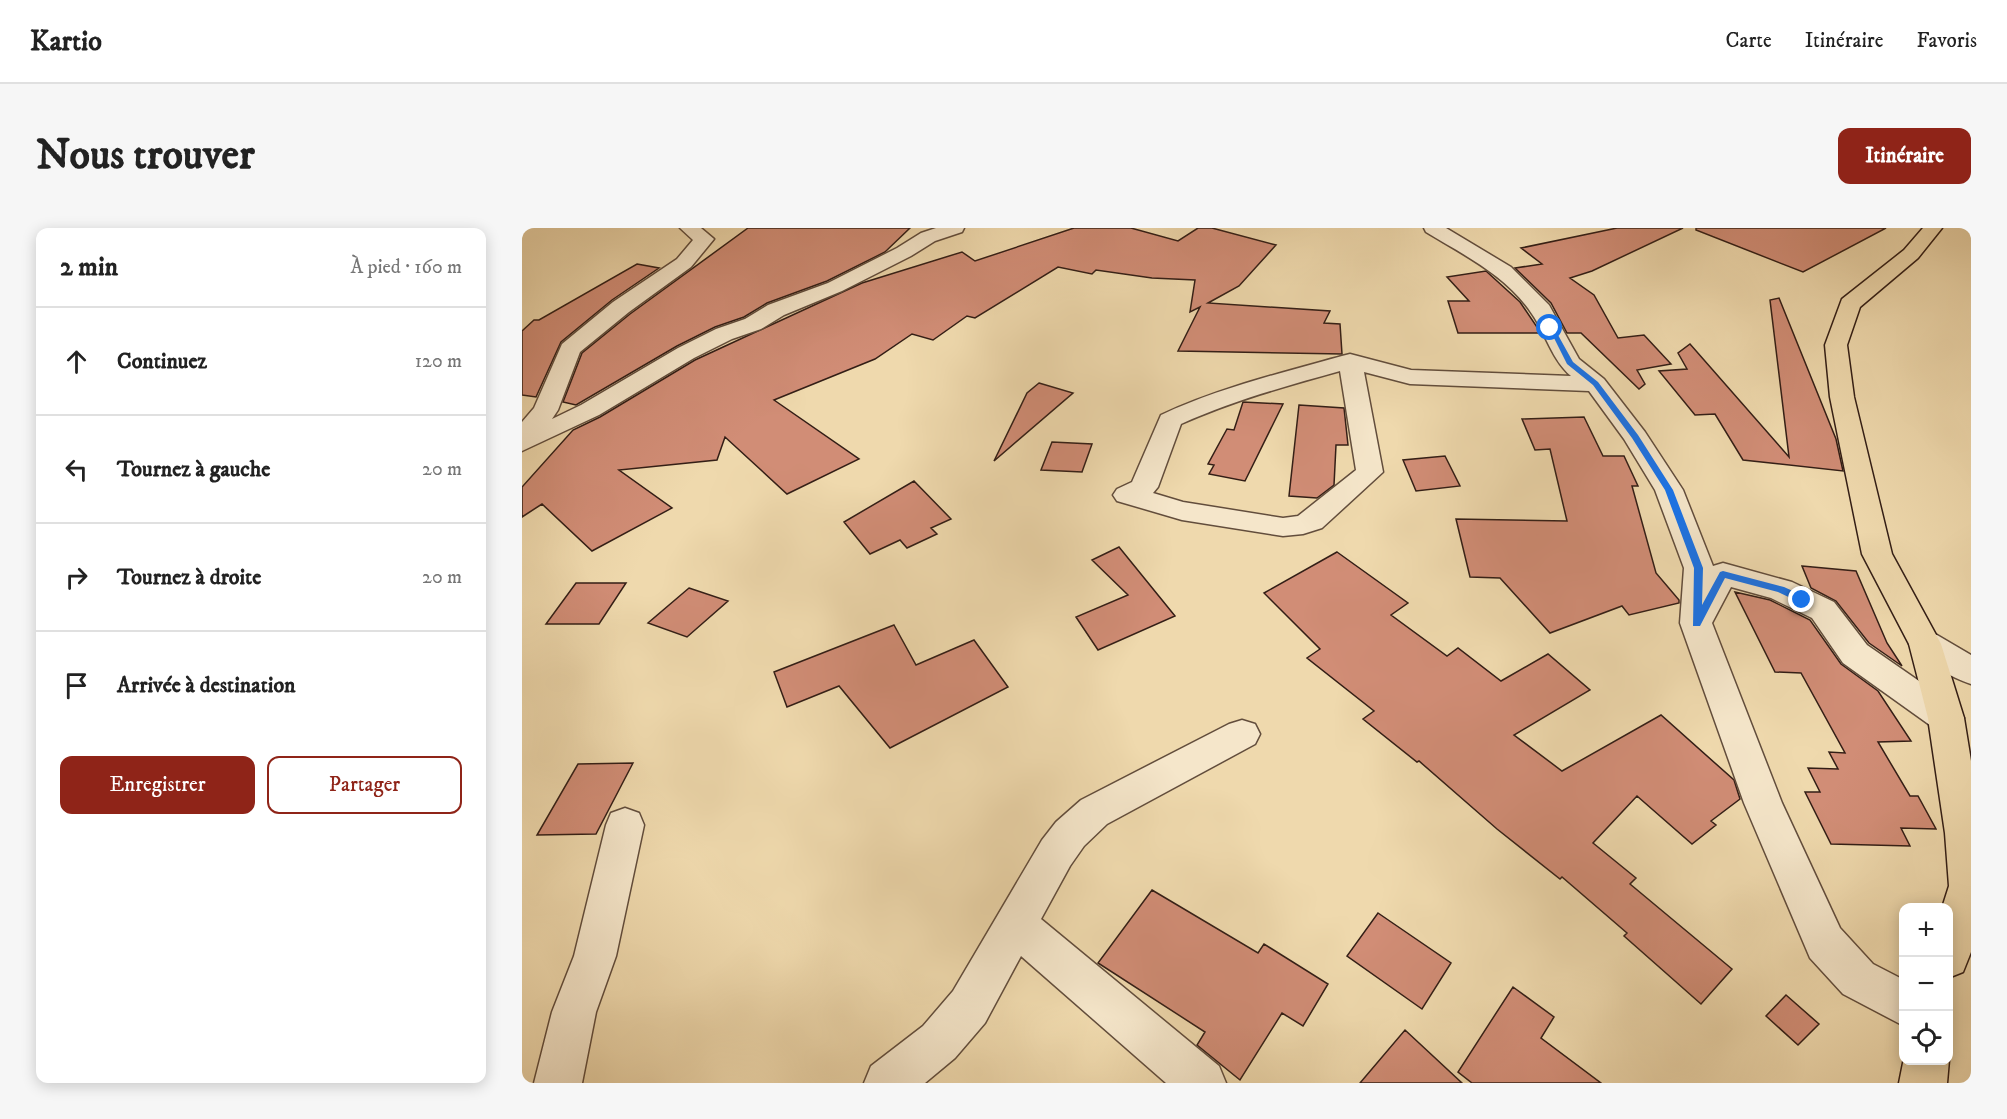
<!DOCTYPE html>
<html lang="fr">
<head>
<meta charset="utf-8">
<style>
  :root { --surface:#fff; --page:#f6f6f6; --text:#222; --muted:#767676; --line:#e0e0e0; --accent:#8f2418 }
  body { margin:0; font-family:"IM FELL DW Pica",serif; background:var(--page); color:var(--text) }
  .controls { position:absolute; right:18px; bottom:18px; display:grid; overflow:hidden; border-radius:12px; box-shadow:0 3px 15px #0003 }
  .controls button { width:54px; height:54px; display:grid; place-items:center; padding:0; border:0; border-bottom:2px solid var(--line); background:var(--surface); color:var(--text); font:30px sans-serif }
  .stop { position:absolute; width:18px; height:18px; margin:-14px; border:4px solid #1a73e8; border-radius:50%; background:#fff }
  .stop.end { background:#1a73e8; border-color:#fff; box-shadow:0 2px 6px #0008 }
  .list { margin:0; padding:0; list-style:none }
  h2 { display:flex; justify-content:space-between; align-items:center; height:78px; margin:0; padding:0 24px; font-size:26px }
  h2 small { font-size:20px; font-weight:400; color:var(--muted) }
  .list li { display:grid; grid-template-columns:39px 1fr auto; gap:18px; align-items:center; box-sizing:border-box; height:108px; padding:0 24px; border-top:2px solid var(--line) }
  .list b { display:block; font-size:22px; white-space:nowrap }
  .list em { font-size:20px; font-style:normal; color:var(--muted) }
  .actions { display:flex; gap:12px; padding:18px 24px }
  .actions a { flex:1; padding:14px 0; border:2px solid var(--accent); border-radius:12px; text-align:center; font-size:21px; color:var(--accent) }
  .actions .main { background:var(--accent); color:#fff }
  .icon { flex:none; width:33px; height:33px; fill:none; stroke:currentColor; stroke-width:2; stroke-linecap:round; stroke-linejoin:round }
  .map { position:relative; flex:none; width:1449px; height:855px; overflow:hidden; border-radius:12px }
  header { display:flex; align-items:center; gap:36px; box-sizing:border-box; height:84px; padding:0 30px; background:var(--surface); border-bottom:2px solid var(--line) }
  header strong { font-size:28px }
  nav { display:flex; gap:33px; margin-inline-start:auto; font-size:21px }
  .intro { display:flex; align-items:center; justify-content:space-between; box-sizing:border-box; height:144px; padding:0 36px }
  h1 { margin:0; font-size:42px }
  .button { padding:15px 27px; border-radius:12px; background:var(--accent); color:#fff; font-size:21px; font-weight:700 }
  main { display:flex; gap:36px; padding:0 36px }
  aside { flex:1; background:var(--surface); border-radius:12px; box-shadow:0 3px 15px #0003 }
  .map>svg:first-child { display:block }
  .building { fill:#d18d76; stroke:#331e16; stroke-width:1.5 }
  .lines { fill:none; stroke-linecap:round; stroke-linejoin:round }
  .minor-casing { stroke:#624d3c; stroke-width:3 }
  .major-casing { stroke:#331e16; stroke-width:3 }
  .minor { fill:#f5e6ca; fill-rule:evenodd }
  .major { fill:#efd9ad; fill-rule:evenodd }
  .route { fill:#1a73e8 }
</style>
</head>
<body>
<header>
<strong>Kartio</strong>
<nav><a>Carte</a><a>Itinéraire</a><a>Favoris</a></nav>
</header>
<div class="intro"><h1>Nous trouver</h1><a class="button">Itinéraire</a></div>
<main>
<aside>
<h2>2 min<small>À pied · 160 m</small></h2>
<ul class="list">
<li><svg class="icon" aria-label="ahead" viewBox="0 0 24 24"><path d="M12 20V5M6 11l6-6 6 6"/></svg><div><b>Continuez</b></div><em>120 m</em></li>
<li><svg class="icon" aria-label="left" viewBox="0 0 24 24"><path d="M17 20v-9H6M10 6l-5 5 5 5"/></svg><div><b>Tournez à gauche</b></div><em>20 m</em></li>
<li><svg class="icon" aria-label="right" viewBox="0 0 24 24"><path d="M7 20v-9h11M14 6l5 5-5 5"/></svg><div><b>Tournez à droite</b></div><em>20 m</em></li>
<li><svg class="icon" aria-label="arrive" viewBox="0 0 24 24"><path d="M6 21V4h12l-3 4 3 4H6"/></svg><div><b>Arrivée à destination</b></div></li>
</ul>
<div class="actions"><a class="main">Enregistrer</a><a>Partager</a></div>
</aside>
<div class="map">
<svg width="1449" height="855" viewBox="0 0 1449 855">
  <rect width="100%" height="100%" fill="#efd9ad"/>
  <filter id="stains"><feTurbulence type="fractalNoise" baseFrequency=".00333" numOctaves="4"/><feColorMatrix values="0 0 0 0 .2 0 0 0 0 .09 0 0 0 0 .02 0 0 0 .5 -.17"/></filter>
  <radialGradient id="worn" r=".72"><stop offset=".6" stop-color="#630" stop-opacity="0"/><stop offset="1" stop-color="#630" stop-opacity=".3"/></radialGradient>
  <!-- building -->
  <path class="building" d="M226,0H388L363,24L305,53L245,75L222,89L193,99L155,118L54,177L41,174L60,125L108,86Z
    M552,0H609L656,13L676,0H690L754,17L717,58L686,75L808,83L802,95L818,96L820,126L656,123L678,79L668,84L673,52L630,50L574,42L570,46L536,39L453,90L445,88L411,112L390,106L353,131L252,172L337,231L265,266L203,209L195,232L97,242L150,280L70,323L20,276L0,289V259L51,202L78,189L173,132L340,55L440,24L453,33Z
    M1095,0H1161L1070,43L1048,50L1072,67L1096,110L1122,107L1149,136L1115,142L1123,156L1117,161L1059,105H1045L1029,75L993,40L1020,36L999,20Z
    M1174,0H1364L1281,44L1174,2Z
    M115,36L137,40L90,72L39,114L14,169L0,167V103L12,92H17Z
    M964,43L998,74L1019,105H936L926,73H947L925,49Z
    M1257,70L1314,211L1321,243L1221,232L1193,186L1173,187L1137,143L1165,141L1156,125L1168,116L1267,229L1248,72Z
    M517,155L551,165L472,233L505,165Z
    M721,174L761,176L723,253L687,246L692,237L686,236L705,201L712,202Z
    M777,177L822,180L826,217H814L812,257L795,270L767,268Z
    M1062,189L1081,228H1102L1116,258H1110L1134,345L1157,372V375L1107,387L1100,378L1028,405L978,350L948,349L934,291L1045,293L1028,221L1013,222L1000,191Z
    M530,214L570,216L560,244L519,242Z
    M923,228L938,258L894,263L881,232Z
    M392,253L429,291L409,300L415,306L385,320L378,312L348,326L322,294Z
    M597,319L653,388L576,422L554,389L606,367L570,332Z
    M815,324L886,375L869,387L925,428L936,420L979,453L1026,426L1068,462L992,507L1040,543L1139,487L1212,552L1218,571L1189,593L1194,597L1170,616L1115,568L1071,615L1114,650L1108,656L1210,741L1179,776L1102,708L1105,705L1040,649L1038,651L975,601L897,533L895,534L841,491L852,483L785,430L798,421L742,365Z
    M1280,338L1334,343L1365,415L1380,438L1347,415L1314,373L1289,360Z
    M54,355H104L77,396H24Z
    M167,360L206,373L165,409L126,395Z
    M1213,364L1248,372L1288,392L1319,436L1356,463L1389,513L1356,514L1388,568H1396L1414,601L1379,600L1388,618L1309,616L1283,564H1298L1286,540L1316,541L1307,524L1323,525L1279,445L1253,444Z
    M372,397L394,437L452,412L486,459L368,520L317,458L265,479L252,444Z
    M111,535L74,606L15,607L56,536Z
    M630,662L736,725L742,716L806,756L781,798L760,785L718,852L675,817L683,804L576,735Z
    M856,685L929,735L900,781L825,728Z
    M991,759L1032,789L1019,810L1079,855H950L936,844Z
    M1264,767L1297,796L1276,817L1244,788Z
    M883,802L940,855H838Z"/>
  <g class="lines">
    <!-- minor casing -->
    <g class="minor-casing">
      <path id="minor" d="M158,0H179L192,11L169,39L107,84L58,124L36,182L30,191L59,177L156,120L194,101L223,91L246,77L306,55L375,20L399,5L414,0H442L440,4L413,13L389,28L320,63L262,87L239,101L210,111L172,130L77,187L0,223V194L12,180L40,116L91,74L155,31L171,12Z
        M902,0H924L989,39L1027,77L1057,131L1082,151L1123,204L1161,262L1191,338L1201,335L1270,354L1312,374L1345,417L1436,480L1442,490L1436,500L1424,504L1412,500L1321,435L1290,390L1249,370L1209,359L1190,395L1260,575L1318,700L1351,736L1382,752V798L1321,766L1288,730L1222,575L1158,395L1162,340L1133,262L1102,211L1067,163L888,156L842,144L861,244L800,300L781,306L761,308L660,292L595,273L591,267L595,261L610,254L639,187C697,160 759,145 820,128L828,126L889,142L1049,148C1030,132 1024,106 1010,86C985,48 942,27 904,4ZM818,143L834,242L776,288L761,290L661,274L631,265L636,259L659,196C710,173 764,158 818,143Z
        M1403,404L1415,407L1449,427V456C1431,450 1396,432 1387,416L1391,407Z
        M720,492L733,496L738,506L733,516L585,596L562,618L548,638L519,691L697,838L704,855H644L499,728L463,795L433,830L403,855H342L349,838L401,798L431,763L520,612L534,594L559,572L707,496Z
        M103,580L117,585L122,597L94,728L74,784L60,855H12L30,784L52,728L84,597L89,585Z"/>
    </g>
    <!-- major casing -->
    <g class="major-casing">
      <path id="major" d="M1401,0H1420L1396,30L1338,79L1325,117L1332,169L1370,326L1419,416L1442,490L1449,533V724L1441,744L1426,750V680H1420L1427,658L1423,605L1406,490L1387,416L1340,326L1308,169L1303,117L1320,71L1382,22Z
        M1382,830V832H1426V830L1427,832L1425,855H1377Z"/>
    </g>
    <!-- minor -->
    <use href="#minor" class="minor"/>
    <!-- major -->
    <use href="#major" class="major"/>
  </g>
  <!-- route -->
  <path class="route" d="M1026,98H1031L1051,134L1076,154L1116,207L1151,262L1181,340L1180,377L1198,344L1201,343L1262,359L1284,369V374H1277L1256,364L1203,350L1178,398H1171L1172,340L1143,262L1110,210L1071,157L1045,136Z"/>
  <rect width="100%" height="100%" filter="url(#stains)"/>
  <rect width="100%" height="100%" fill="url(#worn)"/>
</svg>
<div class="controls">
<button>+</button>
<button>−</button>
<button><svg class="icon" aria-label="locate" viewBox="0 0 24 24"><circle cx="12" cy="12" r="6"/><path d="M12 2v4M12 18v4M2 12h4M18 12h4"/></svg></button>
</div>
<div class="stop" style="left:1028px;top:100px"></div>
<div class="stop end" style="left:1280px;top:372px"></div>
</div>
</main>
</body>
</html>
